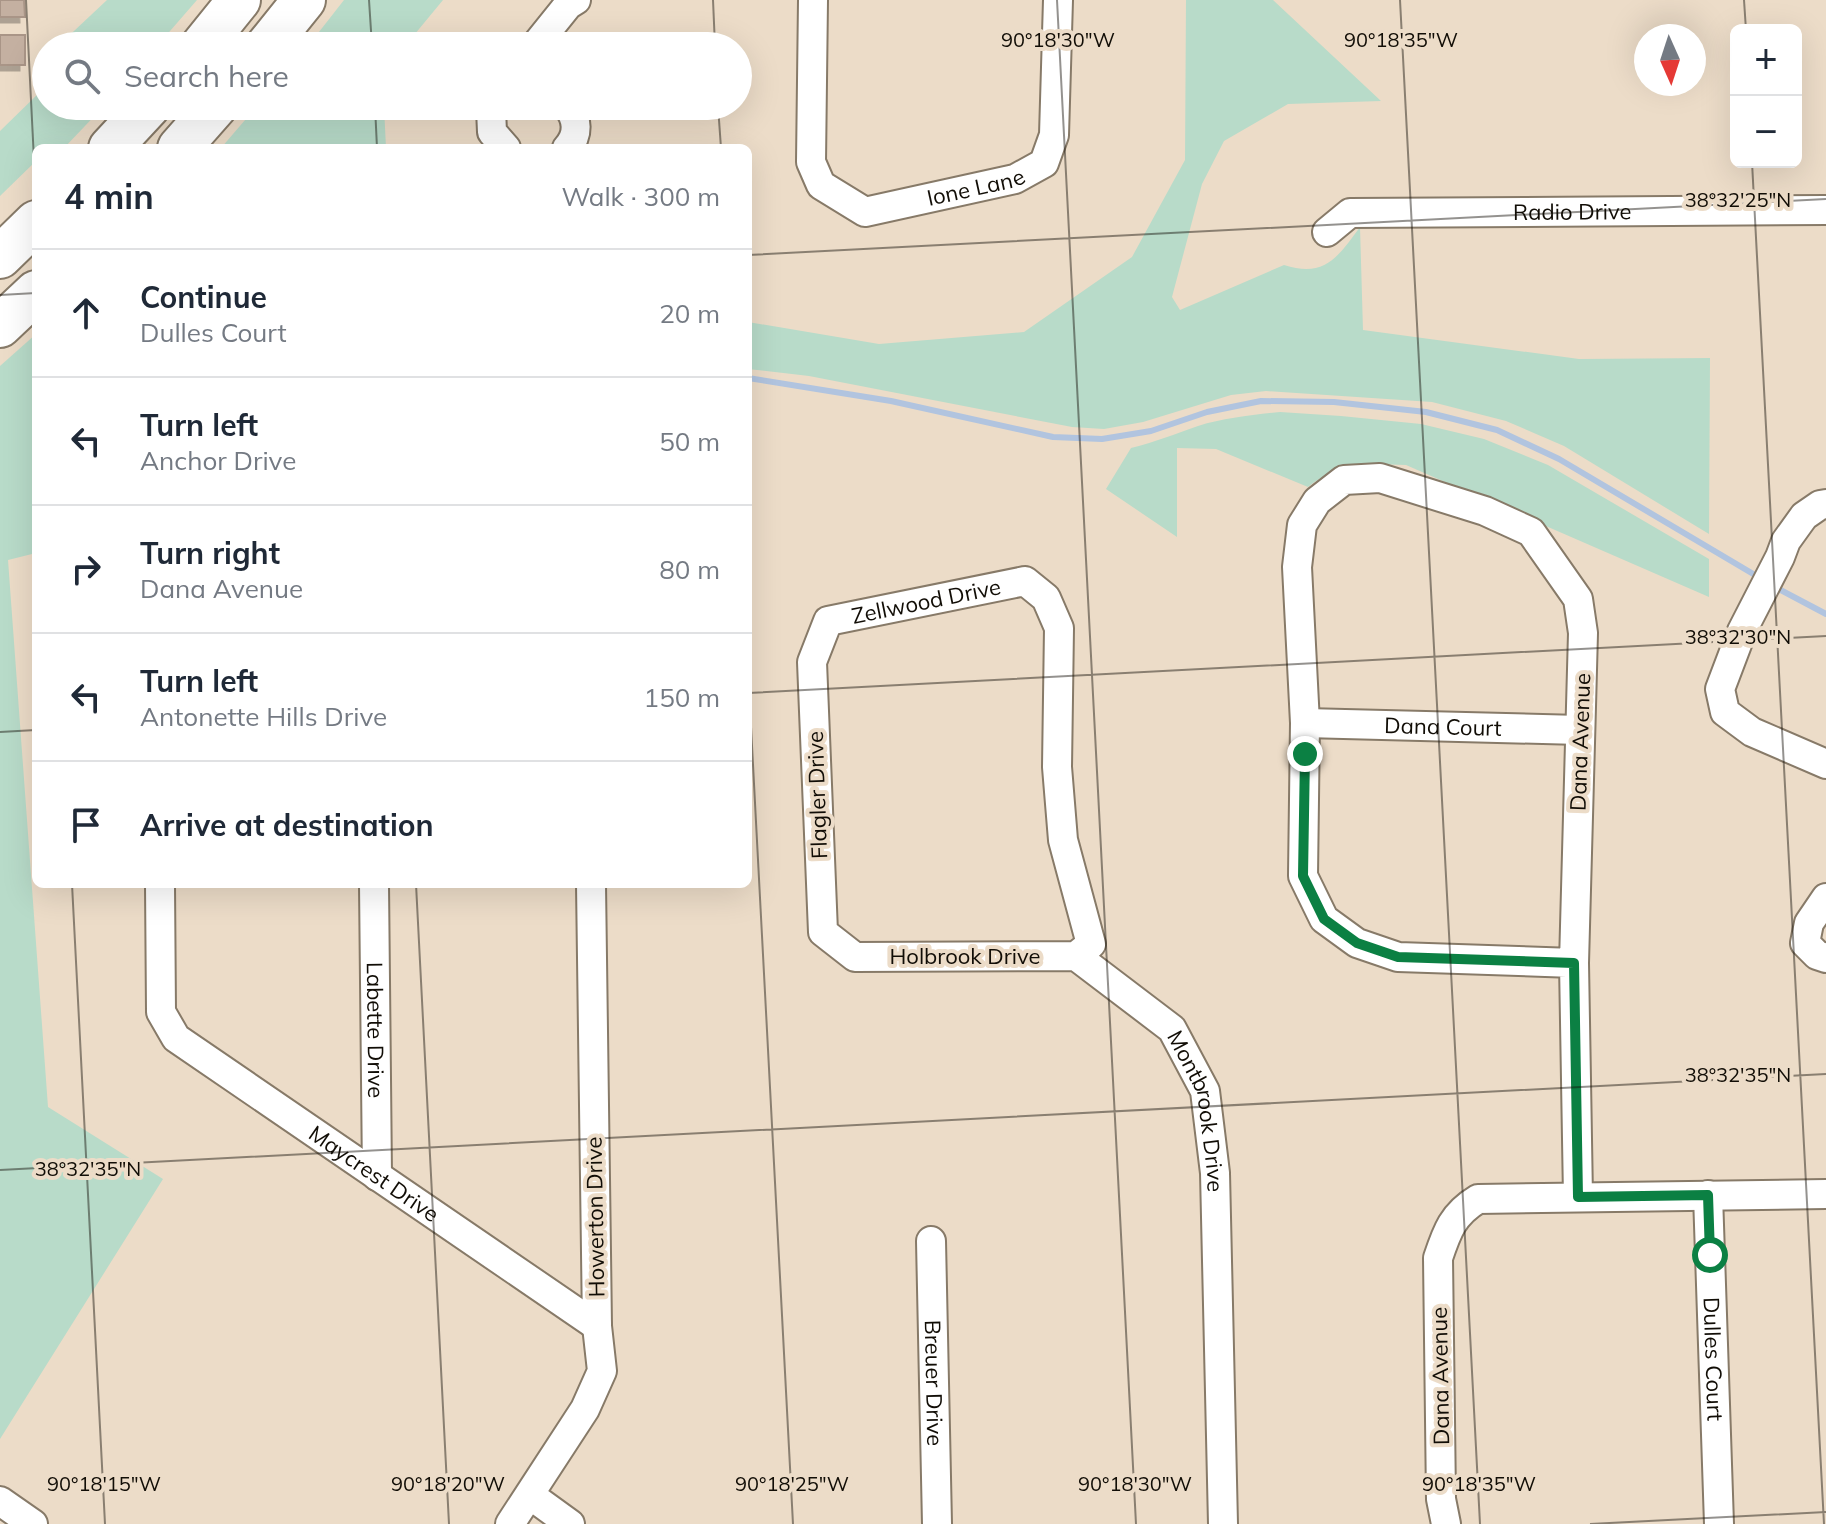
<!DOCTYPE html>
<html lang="en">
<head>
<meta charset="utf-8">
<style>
  :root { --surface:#fff; --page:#f6f6f7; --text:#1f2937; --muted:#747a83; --line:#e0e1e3 }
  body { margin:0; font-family:Mulish,sans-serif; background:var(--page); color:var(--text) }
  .controls { position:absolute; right:24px; top:24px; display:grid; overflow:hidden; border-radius:12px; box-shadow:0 8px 32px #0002 }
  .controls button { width:72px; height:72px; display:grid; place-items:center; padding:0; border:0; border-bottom:2px solid var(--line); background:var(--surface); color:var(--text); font:40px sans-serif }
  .compass { position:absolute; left:1634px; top:24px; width:72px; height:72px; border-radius:50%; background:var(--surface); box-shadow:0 8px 32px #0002; rotate:177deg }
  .stop { position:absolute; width:24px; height:24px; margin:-18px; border:6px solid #0b8043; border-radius:50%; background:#fff }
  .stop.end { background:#0b8043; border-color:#fff; box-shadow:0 2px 8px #0008 }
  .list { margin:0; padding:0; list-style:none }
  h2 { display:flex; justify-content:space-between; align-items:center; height:104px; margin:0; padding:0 32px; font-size:34px }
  h2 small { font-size:26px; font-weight:400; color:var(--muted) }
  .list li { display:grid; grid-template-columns:52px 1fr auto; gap:24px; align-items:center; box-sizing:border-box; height:128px; padding:0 32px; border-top:2px solid var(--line) }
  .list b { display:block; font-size:30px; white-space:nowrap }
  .list p { margin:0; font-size:26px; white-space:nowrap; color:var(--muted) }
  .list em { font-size:26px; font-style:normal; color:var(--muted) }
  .icon { flex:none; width:44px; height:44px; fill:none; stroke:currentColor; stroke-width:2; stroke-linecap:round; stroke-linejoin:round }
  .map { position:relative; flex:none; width:1826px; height:1524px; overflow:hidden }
  .search { position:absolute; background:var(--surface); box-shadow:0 8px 32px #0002; left:32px; top:32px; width:720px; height:88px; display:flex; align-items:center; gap:20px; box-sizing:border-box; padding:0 28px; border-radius:44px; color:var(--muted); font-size:30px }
  .panel { position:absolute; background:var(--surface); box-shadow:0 8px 32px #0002; left:32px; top:144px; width:720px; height:744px; border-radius:12px }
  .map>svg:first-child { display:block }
  .green { fill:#b8dbc9 }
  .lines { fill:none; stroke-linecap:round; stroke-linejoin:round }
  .stream { stroke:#b1c4df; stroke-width:6 }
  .building { fill:#c4b0a1; stroke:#a99587; stroke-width:2; filter:url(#shadow) }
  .minor-casing { stroke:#877a68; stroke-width:32 }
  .highway-casing { stroke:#877a68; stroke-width:46 }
  .minor { stroke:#fff; stroke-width:28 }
  .highway { stroke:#fff; stroke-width:42 }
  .route { stroke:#0b8043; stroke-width:10 }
  .ticks { fill:none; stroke:#110d06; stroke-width:2; stroke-opacity:0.45 }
  .labels { text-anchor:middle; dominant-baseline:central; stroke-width:8; stroke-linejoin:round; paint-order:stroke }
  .street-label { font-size:22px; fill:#110d06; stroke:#ecdcc8 }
  .ticks-label { font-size:20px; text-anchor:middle; fill:#110d06; stroke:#ecdcc8; stroke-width:8; stroke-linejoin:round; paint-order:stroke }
</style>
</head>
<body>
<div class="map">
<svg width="1826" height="1524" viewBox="0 0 1826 1524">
  <defs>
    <filter id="shadow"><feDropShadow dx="-5.5" dy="5.5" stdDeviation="0" flood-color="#0004"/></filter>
  </defs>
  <rect width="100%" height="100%" fill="#ecdcc8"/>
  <!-- green -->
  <path class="green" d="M107,0H197L157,46H58Z
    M344,0H443L405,46H308Z
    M1186,0H1273L1381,101L1288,104L1224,141L1202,184L1172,297L1180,310L1284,265C1325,278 1338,257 1360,227L1363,330L1579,359L1710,358L1709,534L1564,446L1506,421L1432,402L1266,391L1231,395L1143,422L1104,429L1072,427L809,376L748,369V322L879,344L1024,332L1132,257L1185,160Z
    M46,73V106H104L64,148L53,145L50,148H36V161L0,196V131L40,92Z
    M257,106H384L386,148H221Z
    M36,334V553L8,560L48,1107L163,1179L0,1439V366Z
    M1280,412L1341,416L1421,424L1484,439L1548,465L1709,559V597L1406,465C1365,464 1342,460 1308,487L1216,449L1177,448V537L1106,489L1131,448C1155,442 1175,434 1198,426C1224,418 1252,415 1280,412Z"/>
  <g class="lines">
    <!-- stream -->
    <path class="stream" d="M748,378L891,401L1053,437L1102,439L1151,431L1207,412L1261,401L1334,402L1426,412L1497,430L1559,459L1760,578
      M1773,586L1826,614"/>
  </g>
  <!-- building -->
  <path class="building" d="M0,0H24L25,17H0Z
    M0,35H25V65H0Z"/>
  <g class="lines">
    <!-- minor casing -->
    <g class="minor-casing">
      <g id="minor">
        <path id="s1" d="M813,0L811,162L821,185L865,212L1015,179L1044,163L1054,135L1058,0"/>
        <path d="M535,46L568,5L576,0"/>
        <path d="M493,106L491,109L492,132L506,148"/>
        <path d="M567,106C578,119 579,135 567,148"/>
        <path id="s2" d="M1327,232L1350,213L1826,210"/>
        <path d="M1826,504L1820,505L1804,516L1786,541L1780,557L1742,631L1720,689L1725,712L1752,732L1826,764"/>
        <path id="s3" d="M1305,723L1580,730"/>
        <path id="s4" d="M160,884L161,1012L176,1038L597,1326"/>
        <path id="s5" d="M374,884L377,1176"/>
        <path d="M1826,898L1809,923L1805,943L1817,955L1826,958"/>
        <path id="s6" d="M1076,956L855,957L823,932L812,662L828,621L1025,581L1046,598L1059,628L1057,767L1063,840L1091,944L1076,956L1172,1029L1205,1091L1215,1173L1223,1524"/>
        <path d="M1574,963L1398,957L1357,943L1324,919L1303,876L1305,723L1297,567L1302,525L1317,501L1344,480L1380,478L1485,511L1531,532L1578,599L1583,633L1574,963L1578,1197"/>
        <path id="s7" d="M1708,1195L1719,1524"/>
        <path id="s8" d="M931,1241L937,1524"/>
        <path d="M530,1495L570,1524"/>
        <path d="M0,1501L33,1524"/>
        <path d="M510,1524L585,1409L602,1371L597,1326L591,884"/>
        <path d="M1446,1524L1441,1499L1438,1258C1447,1231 1453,1214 1478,1199L1826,1194"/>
      </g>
    </g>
    <!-- highway casing -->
    <g class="highway-casing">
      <path id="highway" d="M202,46L239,0
        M267,46L304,0
        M110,148L149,106
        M179,148L216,106
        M0,257L36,222
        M0,326L36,292"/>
    </g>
    <!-- minor -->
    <use href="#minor" class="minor"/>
    <!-- highway -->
    <use href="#highway" class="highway"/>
  </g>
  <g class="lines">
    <!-- route -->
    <path class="route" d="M1305,754L1303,876L1324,919L1357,943L1398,957L1574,963L1578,1197L1708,1195L1710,1255"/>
  </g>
  <!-- ticks -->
  <path class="ticks" d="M26,0L36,200M369,0L372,46M713,0L715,46M1057,0L1136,1524M1400,0L1480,1524M1744,0L1746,30M375,106L377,148M718,106L721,148M1752,162L1824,1524M748,255L1826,199M0,295L36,293M748,670L793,1524M748,693L1826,636M0,732L36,730M72,884L105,1524M416,884L449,1524M0,1170L1826,1074M1590,1524L1826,1512"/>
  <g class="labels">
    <!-- street labels -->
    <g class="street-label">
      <text stroke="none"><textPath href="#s1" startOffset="352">Ione Lane</textPath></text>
      <text stroke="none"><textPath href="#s2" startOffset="252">Radio Drive</textPath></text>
      <text stroke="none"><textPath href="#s6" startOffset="676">Zellwood Drive</textPath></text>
      <text stroke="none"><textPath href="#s3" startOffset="138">Dana Court</textPath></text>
      <text transform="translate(1580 742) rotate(-88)">Dana Avenue</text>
      <text transform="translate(817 795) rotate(-92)">Flagler Drive</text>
      <text x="965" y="956">Holbrook Drive</text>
      <text stroke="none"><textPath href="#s5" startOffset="146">Labette Drive</textPath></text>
      <text stroke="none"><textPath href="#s6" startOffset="1384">Montbrook Drive</textPath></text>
      <text stroke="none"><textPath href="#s4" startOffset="398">Maycrest Drive</textPath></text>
      <text transform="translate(595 1217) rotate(-91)">Howerton Drive</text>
      <text stroke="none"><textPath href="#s7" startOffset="164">Dulles Court</textPath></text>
      <text transform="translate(1440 1376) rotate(-91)">Dana Avenue</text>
      <text stroke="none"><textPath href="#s8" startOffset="142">Breuer Drive</textPath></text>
    </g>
  </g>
  <g class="ticks-label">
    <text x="1058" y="47">90°18'30"W</text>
    <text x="1401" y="47">90°18'35"W</text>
    <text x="1738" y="207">38°32'25"N</text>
    <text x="1738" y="644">38°32'30"N</text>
    <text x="1738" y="1082">38°32'35"N</text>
    <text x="88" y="1176">38°32'35"N</text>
    <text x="104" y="1491">90°18'15"W</text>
    <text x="448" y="1491">90°18'20"W</text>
    <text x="792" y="1491">90°18'25"W</text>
    <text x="1135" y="1491">90°18'30"W</text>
    <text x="1479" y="1491">90°18'35"W</text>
  </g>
</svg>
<div class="controls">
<button>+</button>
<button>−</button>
</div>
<svg class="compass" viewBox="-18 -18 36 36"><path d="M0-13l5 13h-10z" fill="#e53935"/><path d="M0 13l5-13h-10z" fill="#747a83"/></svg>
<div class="stop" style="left:1710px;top:1255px"></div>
<div class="stop end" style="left:1305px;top:754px"></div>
<div class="search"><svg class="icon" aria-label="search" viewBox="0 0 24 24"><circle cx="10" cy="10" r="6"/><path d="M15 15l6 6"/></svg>Search here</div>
<section class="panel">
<h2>4 min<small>Walk · 300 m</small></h2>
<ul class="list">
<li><svg class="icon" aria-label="ahead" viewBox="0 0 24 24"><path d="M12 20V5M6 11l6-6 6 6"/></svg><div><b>Continue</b><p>Dulles Court</p></div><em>20 m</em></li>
<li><svg class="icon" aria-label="left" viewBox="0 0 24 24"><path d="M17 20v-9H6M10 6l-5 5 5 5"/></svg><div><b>Turn left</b><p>Anchor Drive</p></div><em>50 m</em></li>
<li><svg class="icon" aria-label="right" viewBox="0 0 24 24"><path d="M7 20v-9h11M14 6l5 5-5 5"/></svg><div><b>Turn right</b><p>Dana Avenue</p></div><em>80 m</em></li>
<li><svg class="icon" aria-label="left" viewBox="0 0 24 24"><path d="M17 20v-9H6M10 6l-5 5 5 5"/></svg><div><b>Turn left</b><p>Antonette Hills Drive</p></div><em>150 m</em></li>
<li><svg class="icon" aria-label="arrive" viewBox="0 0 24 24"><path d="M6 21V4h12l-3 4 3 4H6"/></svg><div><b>Arrive at destination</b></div></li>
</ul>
</section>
</div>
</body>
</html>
